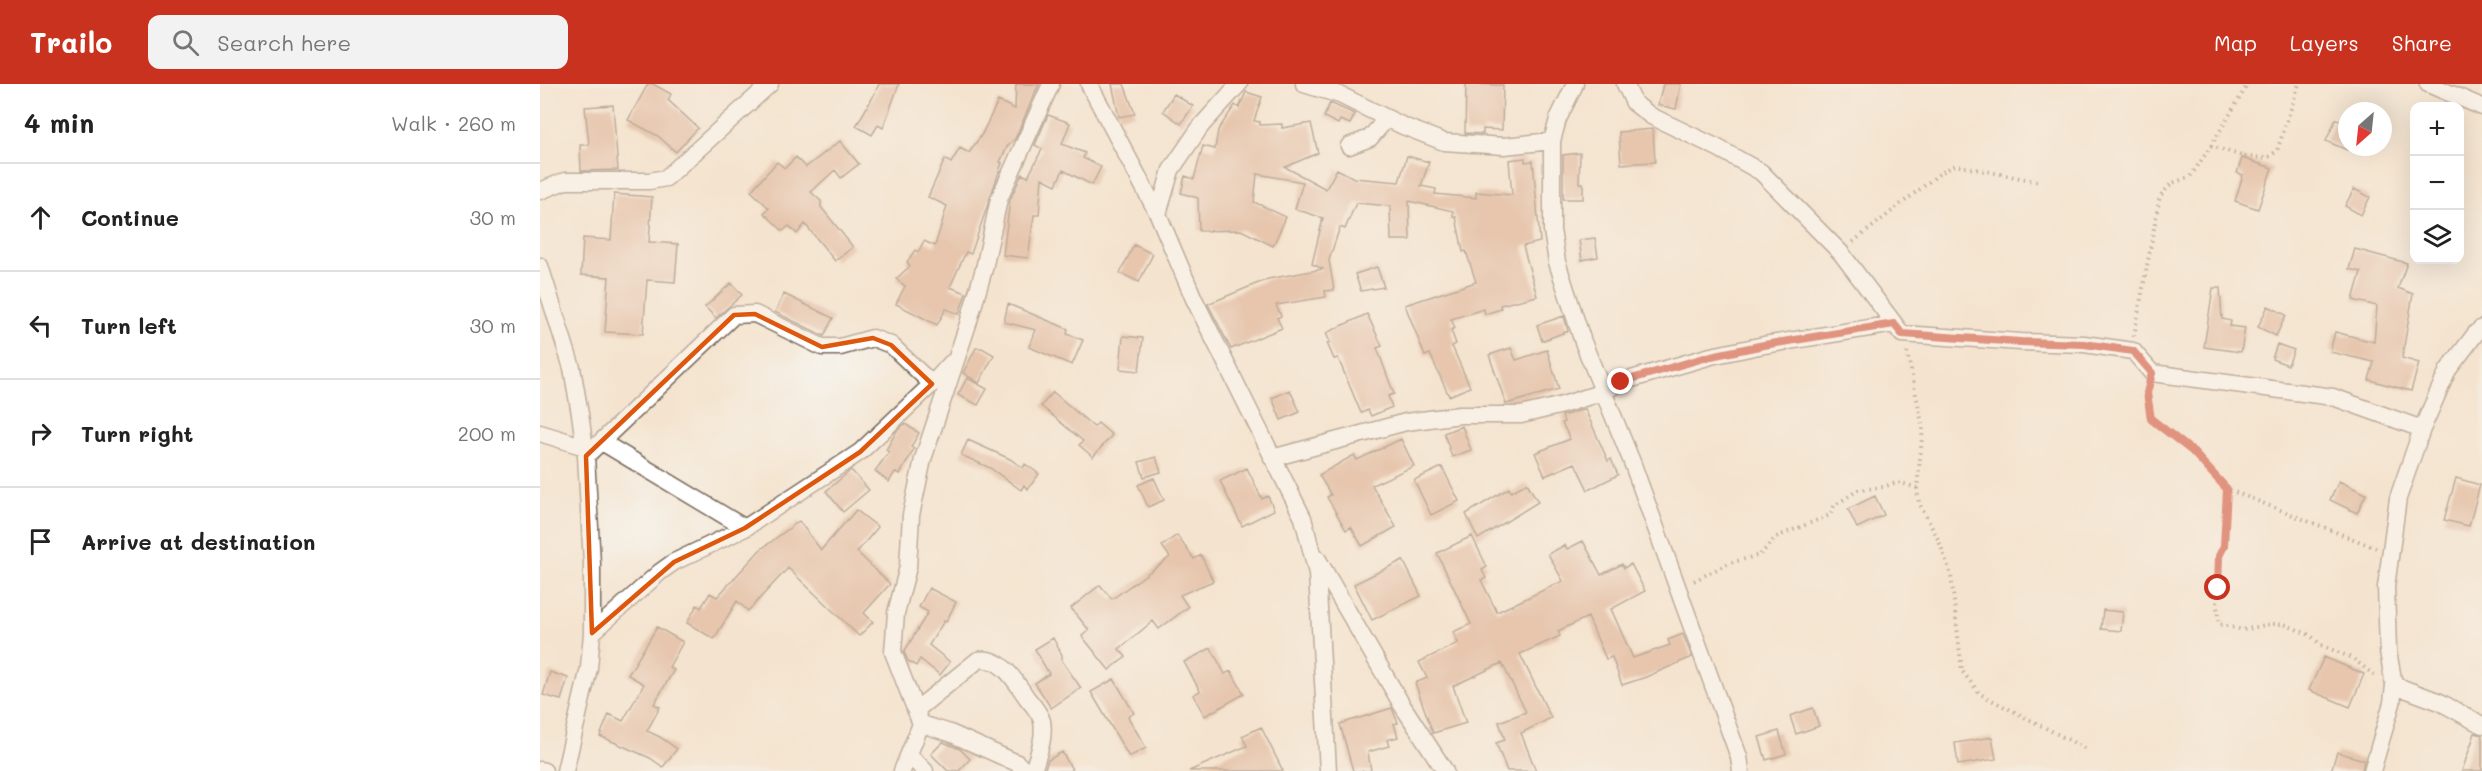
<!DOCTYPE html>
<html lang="en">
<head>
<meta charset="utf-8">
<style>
  :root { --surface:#fff; --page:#f2f2f2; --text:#222; --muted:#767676; --line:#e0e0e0; --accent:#c8321e }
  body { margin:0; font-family:Mali,sans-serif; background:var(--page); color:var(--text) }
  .controls { position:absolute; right:18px; top:18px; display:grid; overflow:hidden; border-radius:12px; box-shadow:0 6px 24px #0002 }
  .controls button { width:54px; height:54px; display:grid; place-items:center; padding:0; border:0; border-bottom:2px solid var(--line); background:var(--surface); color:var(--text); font:30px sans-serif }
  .compass { position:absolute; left:1798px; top:18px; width:54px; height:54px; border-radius:50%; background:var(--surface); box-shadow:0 6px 24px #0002; rotate:207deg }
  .stop { position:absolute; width:18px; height:18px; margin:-14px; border:4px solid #c8321e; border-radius:50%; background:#fff }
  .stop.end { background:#c8321e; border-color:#fff; box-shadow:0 2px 6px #0008 }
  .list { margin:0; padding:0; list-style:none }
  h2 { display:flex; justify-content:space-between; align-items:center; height:78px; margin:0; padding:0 24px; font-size:26px }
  h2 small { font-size:20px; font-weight:400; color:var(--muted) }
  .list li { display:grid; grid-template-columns:39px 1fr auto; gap:18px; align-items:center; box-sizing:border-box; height:108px; padding:0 24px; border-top:2px solid var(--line) }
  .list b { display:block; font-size:22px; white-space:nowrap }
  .list em { font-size:20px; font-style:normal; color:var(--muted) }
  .icon { flex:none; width:33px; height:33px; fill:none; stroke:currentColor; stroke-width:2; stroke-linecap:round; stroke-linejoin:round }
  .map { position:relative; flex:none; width:1942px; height:687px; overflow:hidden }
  header { display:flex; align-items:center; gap:36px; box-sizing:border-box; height:84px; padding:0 30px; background:var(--accent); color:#fff }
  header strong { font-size:28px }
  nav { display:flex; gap:33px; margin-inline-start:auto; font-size:21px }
  .search { width:420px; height:54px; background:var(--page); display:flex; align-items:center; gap:15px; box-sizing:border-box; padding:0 21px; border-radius:12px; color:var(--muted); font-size:22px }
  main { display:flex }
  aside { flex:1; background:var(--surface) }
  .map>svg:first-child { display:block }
  .building { fill:#d7a284 }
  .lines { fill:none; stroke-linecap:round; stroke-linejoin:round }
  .minor-casing { stroke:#7c6b5c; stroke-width:19 }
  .path { stroke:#7c6b5c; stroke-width:4; stroke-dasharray:1.5 4.5; stroke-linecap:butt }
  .minor { stroke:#fff; stroke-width:16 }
  .route { stroke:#c8321e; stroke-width:8 }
  .marked { fill:none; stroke:#df570d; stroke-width:4.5; stroke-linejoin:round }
</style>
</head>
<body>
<header>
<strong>Trailo</strong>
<div class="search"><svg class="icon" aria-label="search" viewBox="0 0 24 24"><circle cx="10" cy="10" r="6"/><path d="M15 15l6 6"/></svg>Search here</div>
<nav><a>Map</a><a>Layers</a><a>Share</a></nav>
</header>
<main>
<aside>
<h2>4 min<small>Walk · 260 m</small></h2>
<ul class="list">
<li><svg class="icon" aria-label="ahead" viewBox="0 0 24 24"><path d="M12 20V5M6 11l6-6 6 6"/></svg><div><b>Continue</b></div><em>30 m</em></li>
<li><svg class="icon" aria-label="left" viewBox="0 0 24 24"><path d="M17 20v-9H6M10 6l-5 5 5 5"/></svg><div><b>Turn left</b></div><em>30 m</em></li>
<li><svg class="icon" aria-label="right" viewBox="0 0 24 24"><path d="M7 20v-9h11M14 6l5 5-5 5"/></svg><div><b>Turn right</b></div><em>200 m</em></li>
<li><svg class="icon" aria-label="arrive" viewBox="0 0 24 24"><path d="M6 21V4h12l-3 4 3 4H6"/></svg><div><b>Arrive at destination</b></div></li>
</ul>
</aside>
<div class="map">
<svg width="1942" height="687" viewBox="0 0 1942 687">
  <rect width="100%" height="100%" fill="#f6f6f2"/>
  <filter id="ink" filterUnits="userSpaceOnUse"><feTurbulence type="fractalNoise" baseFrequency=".0167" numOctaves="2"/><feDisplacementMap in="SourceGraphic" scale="12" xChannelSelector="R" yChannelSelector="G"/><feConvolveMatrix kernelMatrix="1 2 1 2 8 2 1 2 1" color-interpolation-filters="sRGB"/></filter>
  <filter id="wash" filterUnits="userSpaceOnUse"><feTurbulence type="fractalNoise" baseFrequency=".008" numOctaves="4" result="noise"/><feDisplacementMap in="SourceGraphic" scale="24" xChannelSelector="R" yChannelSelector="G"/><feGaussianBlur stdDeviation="1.35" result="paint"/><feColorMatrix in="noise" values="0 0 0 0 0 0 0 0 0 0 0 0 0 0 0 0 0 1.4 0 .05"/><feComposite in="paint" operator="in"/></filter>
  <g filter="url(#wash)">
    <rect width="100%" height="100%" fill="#f4e4cf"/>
    <g id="blocks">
      <!-- building -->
      <path class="building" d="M108,0H113L131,10L128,16L158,44L136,68L118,52L88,36Z
        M339,0H359L343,44L338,41L332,51L316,42L334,11Z
        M476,0H499L475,55L468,61L460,78L462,79L431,170L426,168L410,203L426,209L419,230L406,225L397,241L356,220L365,202L356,195L370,182L367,178L375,166L378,168L384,157L395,162L407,122L388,113L405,75L411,79L420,64L429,69L442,50L458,17L475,25Z
        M572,0H584L595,30L579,33Z
        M926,0L963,1L962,46L943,45V50L925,49Z
        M1123,0H1141L1136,25L1118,21Z
        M706,8L722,13L714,37L720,38V41L742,40V44L771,39L778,69L745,83L786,105L797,85L814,94L859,98L867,72L889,78L881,102L896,105L895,110L936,114V108L972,111L969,76L985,74V78L993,77L1000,158L983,162L997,212L960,221L961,225L945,230L944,225L911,235L915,244L911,246L916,260L912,262L930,303L909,312L890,270L885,272L865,221L936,198L926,167L923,168L916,133H913V127L869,117L870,156H851L850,122L816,119L805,145L800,143L789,176L794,206L785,207L786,213L736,221L741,232L737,234L742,244L691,265L668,220L728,195L783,185L772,180L783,134L755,125L763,98L717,90L714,118L746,133L733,162L701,146L659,147L658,114L641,109L645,92L654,95L663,62L675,65L678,46L695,21L699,24Z
        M634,10L653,22L641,40L623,27Z
        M790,19L815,30L810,40L800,36L798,40L784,33Z
        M73,21L78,86L41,87L40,61H49L45,23Z
        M508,31L530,39L522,60L545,69L543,74L561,83L552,101L523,86L516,101L502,94L499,131H494L488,174L463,171L470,116L482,90L488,93L502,65L495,61Z
        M1796,35L1807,40V66L1786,57Z
        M1113,45L1115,78L1081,80L1079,48Z
        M300,57L319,80L301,94L295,86L271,108L281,117V123L313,163L295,177L265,140L257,150L249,142L243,147L224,129L229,124L211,107L237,78L245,84L256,73L266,83Z
        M1040,69L1039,99H1043V115H1023V71Z
        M1702,74L1732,84L1718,125L1695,117L1703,91L1697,89Z
        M1814,105L1830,113L1821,131L1805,122Z
        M74,110L112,113L109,158L138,160L135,198L107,196L103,250L65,248L69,193L41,191L43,154L71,156Z
        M1055,154L1058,173L1042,176L1039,156Z
        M594,161L613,170L599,198L580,189Z
        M1815,165L1867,179L1858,204L1873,210L1862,274L1879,279L1871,307L1829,296L1834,278L1790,268L1795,248L1834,258L1837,222L1813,216L1821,188L1809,185Z
        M837,183L844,203L821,207L815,190Z
        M191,199L202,211L176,234L165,223Z
        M1673,204H1680L1682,235L1691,237L1690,242L1705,244L1701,268L1664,263Z
        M244,210L293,234L284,252L235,228Z
        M468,220L528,245L527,250L543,256L532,281L489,263L496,246L464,238Z
        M1728,222L1746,231L1736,252L1718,243Z
        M827,230L842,262L837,264L854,310L848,312L852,323L831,332L828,326L821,329L798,274L794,275L787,259L790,258L786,249Z
        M1024,232L1028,247L1002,257L997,241Z
        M583,252L603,254L599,287L580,285Z
        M1737,260L1754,266L1748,281L1732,275Z
        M436,264H442L454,271L439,299L423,289Z
        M971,264L976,276L1007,266L1019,305L966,320L949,271Z
        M427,294L447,305L438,321L418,311Z
        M750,306L760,328L741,336L732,314Z
        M513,308L554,343L558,339L572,351L553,373L539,361L543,357L501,322Z
        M1045,325L1068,377L1071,375L1078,391L1048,406L1035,379L1005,392L995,369L1030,355L1022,339L1024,338L1022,332Z
        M365,340L379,349L371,363L374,365L360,390L355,388L349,398L335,387L349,368L346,366L356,348Z
        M922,342L931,366L912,373L904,349Z
        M861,355L874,382L832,401L856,443L822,462L811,443L806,446L787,413L791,411L779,391L814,371L817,376Z
        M428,356L470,375L483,384L485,380L499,390L488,405L484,401L481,406L450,384L421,371Z
        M616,373L621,388L604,393L599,378Z
        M902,383L919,417L891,431L874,396Z
        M707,384L722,415L728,412L734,426L702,442L680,397Z
        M311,386L329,406L303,428L286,407Z
        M614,394L624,416L608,423L598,401Z
        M1916,394L1940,401L1929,442L1904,436Z
        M1799,397L1826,410L1817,429L1790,416Z
        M987,399L998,418L938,455L926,430L969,404L971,408Z
        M1335,412L1344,431L1317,444L1308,425Z
        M316,426L338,443L317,468L350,500L324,529L333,538L319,552L248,484L208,527L197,517L174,555L147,539L157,521L161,524L170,509L177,513L220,466L259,437L281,466Z
        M637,451L654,475L661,471L673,497L640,511L648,523L619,545L613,537L579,565L586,573L569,586L542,552L549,546L531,524L560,501L572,515L630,473L622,462Z
        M932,452L947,483L942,486L946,494L941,496L957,528L1023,497L1008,470L1025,461L1027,465L1043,457L1061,491L1082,480L1084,484L1091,480L1105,507L1071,525L1093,574L1130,561L1128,556L1143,550L1152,573L1106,593L1082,601L1072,573L1066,575L1048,533L1018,547L1020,552L980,570L1011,634L981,649L996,687H967L956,659L965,656L959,638L986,628L962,579L913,602L926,639L893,649L875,599L887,594L879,578L918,559L913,548L931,540L897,469Z
        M863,476L881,512L832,536L814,500Z
        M389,504L416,518L406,538L404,537L389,561L410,578L400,591L380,575L376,582L368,577L364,568L388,528L379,523Z
        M1563,526L1583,528L1581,547L1561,545Z
        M117,543L143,558L129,583L134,586L114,620L120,623L107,647L120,653L137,665L123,683L110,674L60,652L69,630L83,637L104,600L88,591Z
        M513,554L522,571V577L541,604L511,624L495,599L509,590L495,565Z
        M671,564L685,590L691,587L704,610L665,632L653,611L660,607L644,578Z
        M1784,573L1824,590L1810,623L1769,606Z
        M10,588L28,594L21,616L3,611Z
        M574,595L594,629L588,633L606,664L589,673L551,608Z
        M852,624L858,639L854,640L858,653L847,656L849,662L828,668L831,687H813L800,640Z
        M1273,624L1279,642L1256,650L1250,632Z
        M721,643L743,687H649L707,662L702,652Z
        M1239,647L1246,670L1226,676L1219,653Z
        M1935,649L1942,651V687H1922Z
        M1452,653L1456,675L1418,681L1415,659Z
        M403,658L420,665L430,675L419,687H408L391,670Z
        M522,668L533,687H504L508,676Z
        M1797,668L1824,676L1822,687H1791Z"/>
    </g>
  </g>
  <g filter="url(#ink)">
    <use href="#blocks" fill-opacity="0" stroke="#7c6b5c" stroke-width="1.5"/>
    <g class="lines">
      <!-- minor casing -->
      <g class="minor-casing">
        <path id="minor" d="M549,0L618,130L654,215L763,434L777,489L788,687
          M764,0L800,11L863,42L904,58L964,62L1012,57
          M1035,0L1018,35L1012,57V146L1017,178L1043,258L1092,378L1199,673L1201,687
          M1085,0L1094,19L1111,32L1178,64L1221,88L1301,169L1362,250L1481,258L1544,260L1593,267L1612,289L1793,313L1882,345
          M1888,0L1942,23
          M809,62L830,54L847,34
          M0,107L25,97H109L126,94L230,0
          M618,130L631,86L661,42L699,0
          M0,182L32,284L40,330L46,372L52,480V549L49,584L25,687
          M0,349L45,363
          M62,358L205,444
          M46,372L194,231L215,230L282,263H300L333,254L351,261L392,300
          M732,374L866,338L920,331H981L1019,322L1063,308L1081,298L1171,272L1224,261L1354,240
          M777,474L862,621L905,687
          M52,549L120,488L134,478L205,444L320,368L392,300L411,279
          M1854,601L1900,618L1942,641
          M376,626L438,576C462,572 475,597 487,614C492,620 500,629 502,637C505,655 498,670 493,687
          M381,640L410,649L477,679L485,687
          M369,671L385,687
          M0,686L4,687
          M362,687L381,640L353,568L356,529L368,483L371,431L383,375L428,240L444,185L459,115L511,0
          M1832,687L1852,619L1854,601L1848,567L1846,503L1858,414L1882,345L1908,286L1936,249L1942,244"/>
      </g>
      <!-- path -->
      <path class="path" d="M1671,62L1708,0
        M1313,158L1399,90L1415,81L1500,98
        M1594,252L1620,112L1632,99L1650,93L1671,62L1705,73L1727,74L1737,67L1759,0
        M1367,268L1383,344L1377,404L1379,419L1399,457L1411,491L1422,587L1440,610L1548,666
        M1608,304L1607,309L1611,335L1652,367L1687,405L1836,464
        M1687,405L1684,462L1679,472L1677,522L1679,540L1703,546L1730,540H1744L1770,551L1781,561L1812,574L1834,591
        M1154,497L1189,479L1220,471L1236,453L1290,431L1294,422L1318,406L1343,403L1358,398L1377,404"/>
      <!-- minor -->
      <use href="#minor" class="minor"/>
    </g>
  </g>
  <g class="lines" filter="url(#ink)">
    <!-- route -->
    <path class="route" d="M1081,298L1171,272L1224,261L1354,240L1362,250L1481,258L1544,260L1593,267L1612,289L1607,309L1611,335L1652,367L1687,405L1684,462L1679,472L1678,504"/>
  </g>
  <!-- marked area -->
  <path d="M0 0H1942V687H0ZM215,230L282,263L333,254L351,261L392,300L320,368L205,444L134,478L52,549L46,372L194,231Z" fill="#f4e4cf" fill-opacity=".55" fill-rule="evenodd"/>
  <path class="marked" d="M215,230L282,263L333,254L351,261L392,300L320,368L205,444L134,478L52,549L46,372L194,231Z"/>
</svg>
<div class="controls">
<button>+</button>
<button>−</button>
<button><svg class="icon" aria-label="layers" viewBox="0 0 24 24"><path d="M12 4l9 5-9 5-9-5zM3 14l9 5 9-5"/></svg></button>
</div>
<svg class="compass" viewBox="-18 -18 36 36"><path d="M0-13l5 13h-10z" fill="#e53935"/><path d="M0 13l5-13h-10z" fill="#767676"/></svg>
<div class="stop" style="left:1678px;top:504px"></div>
<div class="stop end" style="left:1081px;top:298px"></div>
</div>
</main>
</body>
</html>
